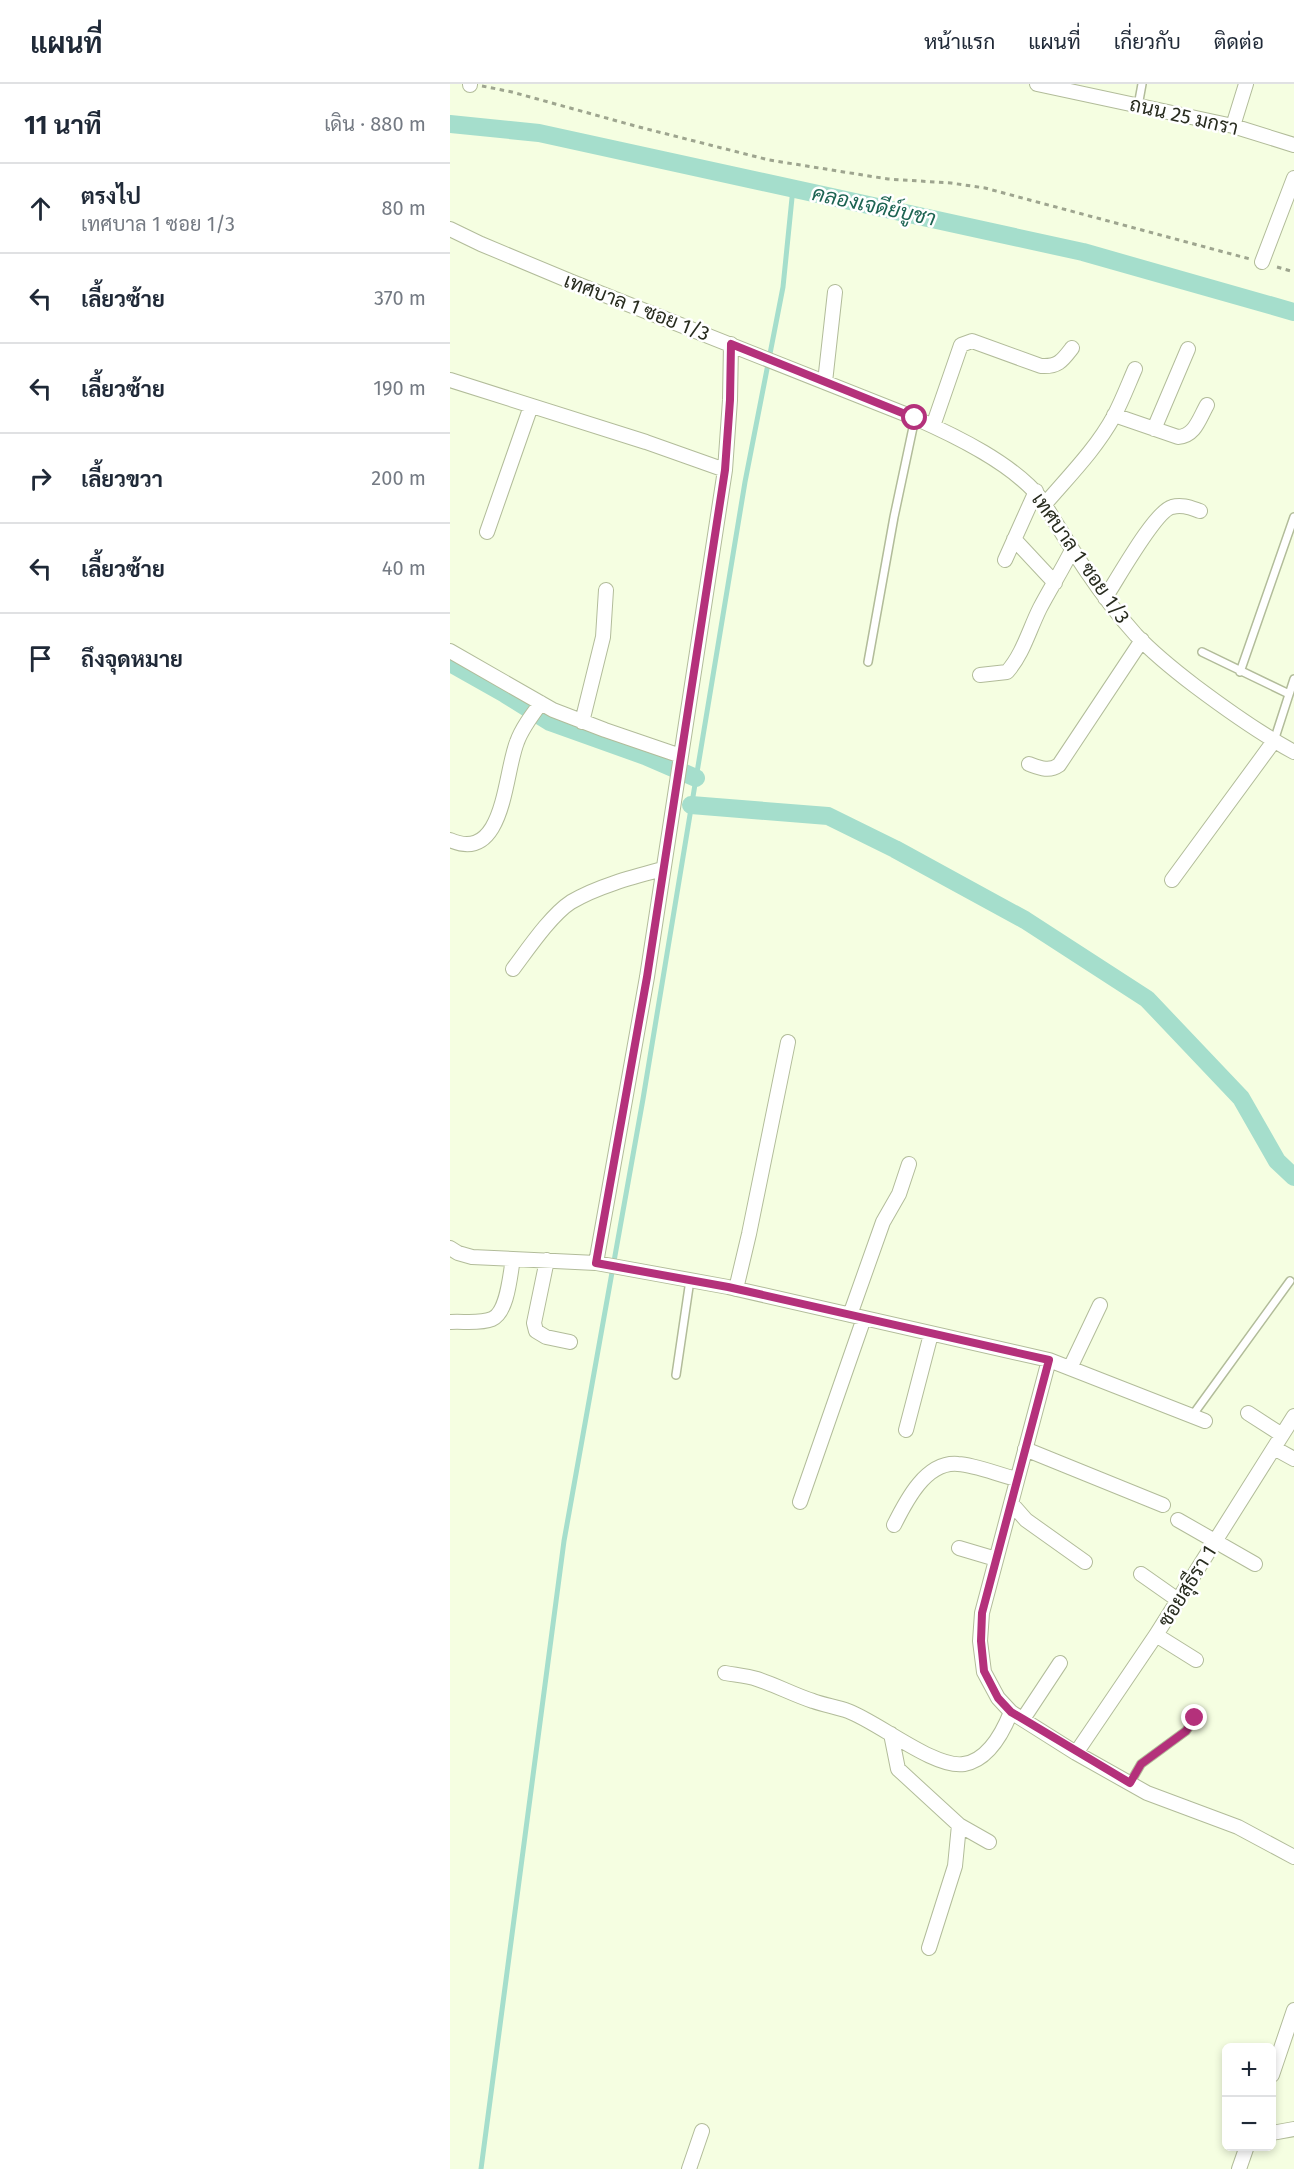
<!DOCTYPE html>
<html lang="th">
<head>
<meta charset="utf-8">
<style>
  :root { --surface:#fff; --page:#f2f2f3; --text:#1f2937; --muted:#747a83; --line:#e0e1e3 }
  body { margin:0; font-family:"Fira Sans",Sarabun,sans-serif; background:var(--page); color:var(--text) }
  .controls { position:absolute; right:18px; bottom:18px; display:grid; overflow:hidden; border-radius:9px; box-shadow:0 3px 9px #0003 }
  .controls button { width:54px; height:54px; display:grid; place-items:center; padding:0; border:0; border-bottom:2px solid var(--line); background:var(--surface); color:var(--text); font:30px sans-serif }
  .stop { position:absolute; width:18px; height:18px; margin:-14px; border:4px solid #b4317b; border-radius:50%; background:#fff }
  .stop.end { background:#b4317b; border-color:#fff; box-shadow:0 2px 6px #0008 }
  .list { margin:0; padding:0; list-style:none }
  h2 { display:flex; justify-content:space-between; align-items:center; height:78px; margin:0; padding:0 24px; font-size:26px }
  h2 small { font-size:20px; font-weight:400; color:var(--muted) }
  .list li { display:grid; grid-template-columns:39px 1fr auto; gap:18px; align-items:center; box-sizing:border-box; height:90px; padding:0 24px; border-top:2px solid var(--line) }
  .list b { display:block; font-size:22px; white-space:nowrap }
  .list p { margin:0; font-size:20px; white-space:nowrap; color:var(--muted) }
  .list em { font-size:20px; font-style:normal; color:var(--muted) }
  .icon { flex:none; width:33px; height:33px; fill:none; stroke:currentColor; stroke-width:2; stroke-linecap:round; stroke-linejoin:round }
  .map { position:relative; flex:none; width:844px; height:2085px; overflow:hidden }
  header { display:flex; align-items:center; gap:36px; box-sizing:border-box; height:84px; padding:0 30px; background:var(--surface); border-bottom:2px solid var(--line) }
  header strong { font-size:28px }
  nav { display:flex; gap:33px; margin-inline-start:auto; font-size:21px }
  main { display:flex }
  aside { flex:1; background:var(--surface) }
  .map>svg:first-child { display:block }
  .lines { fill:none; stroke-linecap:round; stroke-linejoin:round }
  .stream { stroke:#a5decc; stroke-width:5 }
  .canal { stroke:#a5decc; stroke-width:18 }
  .service-casing { stroke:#b2bc9a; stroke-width:10 }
  .minor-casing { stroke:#b2bc9a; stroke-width:16 }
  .path { stroke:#9ea58f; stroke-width:3; stroke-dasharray:4.5 4.5; stroke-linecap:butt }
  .service { stroke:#fff; stroke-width:7 }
  .minor { stroke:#fff; stroke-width:14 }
  .route { stroke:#b4317b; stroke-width:8 }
  .labels { text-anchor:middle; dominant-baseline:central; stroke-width:5; stroke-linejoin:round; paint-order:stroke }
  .street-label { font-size:20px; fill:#282c1f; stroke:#fff }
  .water-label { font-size:21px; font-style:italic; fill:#1c6352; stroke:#fff }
</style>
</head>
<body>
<header>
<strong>แผนที่</strong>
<nav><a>หน้าแรก</a><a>แผนที่</a><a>เกี่ยวกับ</a><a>ติดต่อ</a></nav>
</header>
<main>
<aside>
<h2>11 นาที<small>เดิน · 880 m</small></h2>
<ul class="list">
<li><svg class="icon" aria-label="ahead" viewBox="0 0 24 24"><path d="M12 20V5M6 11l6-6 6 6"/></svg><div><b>ตรงไป</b><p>เทศบาล 1 ซอย 1/3</p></div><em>80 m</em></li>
<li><svg class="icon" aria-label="left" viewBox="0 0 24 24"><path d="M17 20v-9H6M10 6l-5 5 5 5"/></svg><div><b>เลี้ยวซ้าย</b></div><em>370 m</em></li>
<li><svg class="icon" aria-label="left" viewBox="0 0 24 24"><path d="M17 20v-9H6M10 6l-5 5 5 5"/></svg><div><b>เลี้ยวซ้าย</b></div><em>190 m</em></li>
<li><svg class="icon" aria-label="right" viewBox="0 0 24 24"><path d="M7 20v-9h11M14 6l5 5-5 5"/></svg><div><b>เลี้ยวขวา</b></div><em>200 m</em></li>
<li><svg class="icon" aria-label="left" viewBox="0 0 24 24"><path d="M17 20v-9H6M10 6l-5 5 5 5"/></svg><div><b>เลี้ยวซ้าย</b></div><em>40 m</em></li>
<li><svg class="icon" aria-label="arrive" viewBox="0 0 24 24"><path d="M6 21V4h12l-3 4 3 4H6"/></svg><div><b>ถึงจุดหมาย</b></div></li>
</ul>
</aside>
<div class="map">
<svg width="844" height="2085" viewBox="0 0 844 2085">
  <rect width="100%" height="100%" fill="#f5fee1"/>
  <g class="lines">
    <!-- stream -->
    <path class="stream" d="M31,2085L114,1457L193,1015L295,398L333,203L343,104"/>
    <!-- canal -->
    <path class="canal" d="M0,40L89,49L633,168L844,228
      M0,579L55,610L100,638L195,672L246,694
      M241,721L378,732L445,765L575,836L697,915L791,1014L827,1077L844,1093"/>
    <!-- service casing -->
    <g class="service-casing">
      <path id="service" d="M688,22L692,0
        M752,568L839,610
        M418,578L444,433L465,334
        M790,588L844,433
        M824,657L844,595
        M226,1291L240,1196
        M742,1332L840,1197
        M680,1699L691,1680L736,1647L745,1634"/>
    </g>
    <!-- minor casing -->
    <g class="minor-casing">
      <path id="minor" d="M587,0L783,42L844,61
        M20,1V0
        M783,42L796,0
        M0,145L31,160L122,198L465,334C506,352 564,380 592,416C620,463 649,510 686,551C704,570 724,586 745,602C777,626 809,649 844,668
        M812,178L844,94
        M0,296L196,358L275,386
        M375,298L385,208
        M664,331L728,353C745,352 749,335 757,321
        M483,342L511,261L522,257L591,282C608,283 612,277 622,264
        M704,345L738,265
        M595,420C619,392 646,365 664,332C672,317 678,301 685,285
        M37,448L81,322
        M564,455L605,499
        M555,476L586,407
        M655,514C667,496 705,427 722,423C732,420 741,424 750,427
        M0,567L103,626L155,646L231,672
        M530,591L557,588C573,570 579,546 590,524C600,505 612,486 622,466
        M132,638L153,553L156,506
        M579,680C590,684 599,688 609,681L692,556
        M0,756C55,780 54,690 67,658C72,644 82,631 91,619
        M722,796L824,657
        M63,885C78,865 101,831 121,818C148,802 183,793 213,785
        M0,1164L8,1169L22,1173L146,1179L278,1203L599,1276L755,1337
        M97,1176L84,1239L86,1247L96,1253L120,1258
        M146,1179L197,893L275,386L280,316L281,260
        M286,1205L299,1150L338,958
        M400,1231L433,1138L449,1110L459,1080
        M0,1238C13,1237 30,1240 42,1235C58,1228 60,1190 63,1175
        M599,1276L532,1529L530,1557L534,1588L548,1614L561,1628L626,1669L697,1709L788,1743L844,1773
        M620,1284L650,1221
        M798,1329L832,1351
        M456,1346L481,1250
        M824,1364L844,1375
        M575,1365L713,1421
        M350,1418L414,1234
        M561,1419L576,1436L635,1478
        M728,1436L805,1480
        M444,1441C456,1417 476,1377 508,1380C526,1381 549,1391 567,1395
        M509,1464L546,1475
        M691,1490L728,1516
        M706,1551L746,1576
        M275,1589C286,1591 297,1592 307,1595C326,1601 344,1611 363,1617C374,1621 387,1623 398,1627C428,1638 485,1685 514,1680C539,1676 553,1648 561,1628
        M573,1635L610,1579
        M441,1650L448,1685L509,1741L505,1782L479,1864
        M626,1669L706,1551L844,1332
        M509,1741L539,1758
        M822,1991L844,1926
        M822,2049L844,2045
        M239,2085L252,2047
        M789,2085L797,2062"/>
    </g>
    <!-- path -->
    <path class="path" d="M32,2L62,8L189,43L319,76L438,95L501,99L535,104L800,175
      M827,183L844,188"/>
    <!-- service -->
    <use href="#service" class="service"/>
    <!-- minor -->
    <use href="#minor" class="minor"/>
  </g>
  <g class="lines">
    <!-- route -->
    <path class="route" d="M465,334L281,260L280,316L275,386L197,893L146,1179L278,1203L599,1276L532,1529L531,1557L534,1587L548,1614L561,1628L573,1635L680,1699L691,1680L736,1647L745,1634"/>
  </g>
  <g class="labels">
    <!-- street labels -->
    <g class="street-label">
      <text transform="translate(734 32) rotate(13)">ถนน 25 มกรา</text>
      <text transform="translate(187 223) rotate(21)">เทศบาล 1 ซอย 1/3</text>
      <text transform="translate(631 474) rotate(55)">เทศบาล 1 ซอย 1/3</text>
      <text transform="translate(737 1502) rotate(-58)">ซอยสุธีรา 1</text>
    </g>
    <!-- water labels -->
    <g class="water-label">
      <text transform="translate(424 122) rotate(12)">คลองเจดีย์บูชา</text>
    </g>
  </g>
</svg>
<div class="controls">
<button>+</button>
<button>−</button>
</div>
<div class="stop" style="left:465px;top:334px"></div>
<div class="stop end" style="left:745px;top:1634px"></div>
</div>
</main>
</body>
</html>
